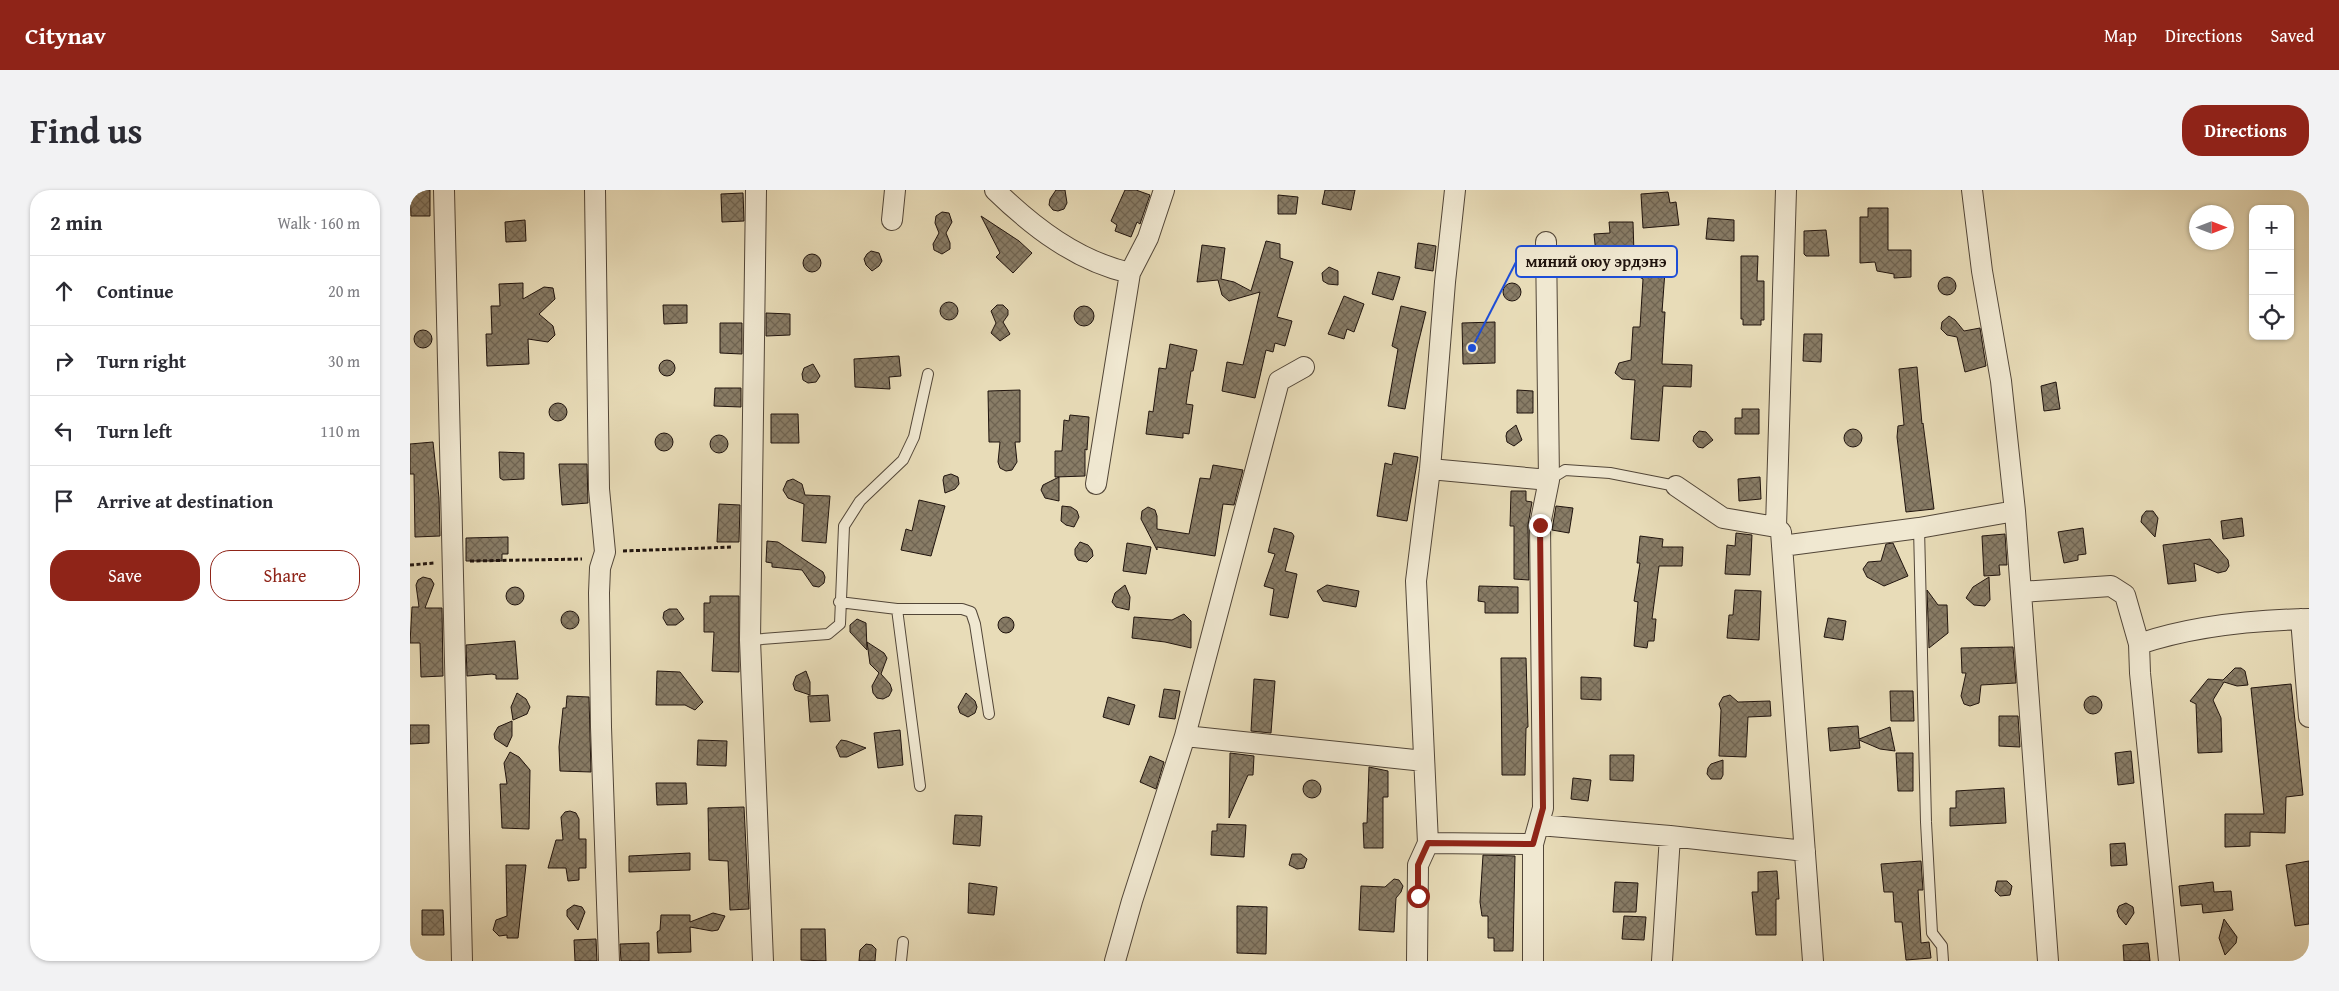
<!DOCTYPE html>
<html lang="en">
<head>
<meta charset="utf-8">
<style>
  :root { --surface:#fff; --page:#f2f2f3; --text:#2b2b33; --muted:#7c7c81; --line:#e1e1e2; --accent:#8f2418 }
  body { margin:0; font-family:"Gentium Book Plus",serif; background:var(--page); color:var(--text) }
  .controls { position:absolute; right:15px; top:15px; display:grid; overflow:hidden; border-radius:10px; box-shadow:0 1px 4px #0004 }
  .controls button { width:45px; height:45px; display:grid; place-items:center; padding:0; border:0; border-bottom:1px solid var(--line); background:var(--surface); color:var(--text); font:25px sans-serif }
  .compass { position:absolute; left:1779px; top:15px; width:45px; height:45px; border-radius:50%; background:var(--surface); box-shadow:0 1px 4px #0004; rotate:90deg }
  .stop { position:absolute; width:15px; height:15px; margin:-11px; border:4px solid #8f2418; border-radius:50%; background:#fff }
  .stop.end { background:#8f2418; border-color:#fff; box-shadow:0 1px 5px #0008 }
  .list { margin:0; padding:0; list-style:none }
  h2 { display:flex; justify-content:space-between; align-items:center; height:65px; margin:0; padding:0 20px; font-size:21px }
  h2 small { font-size:16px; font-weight:400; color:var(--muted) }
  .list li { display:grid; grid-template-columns:32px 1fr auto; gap:15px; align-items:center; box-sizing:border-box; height:70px; padding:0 20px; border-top:1px solid var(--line) }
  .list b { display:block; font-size:19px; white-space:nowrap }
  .list em { font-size:16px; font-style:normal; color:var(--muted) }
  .actions { display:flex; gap:10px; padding:15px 20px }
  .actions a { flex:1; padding:11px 0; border:1px solid var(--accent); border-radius:20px; text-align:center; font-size:18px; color:var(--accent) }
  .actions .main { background:var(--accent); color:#fff }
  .icon { flex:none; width:28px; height:28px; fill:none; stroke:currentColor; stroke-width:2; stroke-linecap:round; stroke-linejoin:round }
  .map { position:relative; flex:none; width:1899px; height:771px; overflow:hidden; border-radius:20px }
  header { display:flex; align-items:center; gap:30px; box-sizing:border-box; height:70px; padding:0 25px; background:var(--accent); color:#fff }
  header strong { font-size:24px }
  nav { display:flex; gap:28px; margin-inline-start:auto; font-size:18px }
  .intro { display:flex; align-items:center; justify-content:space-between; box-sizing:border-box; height:120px; padding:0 30px }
  h1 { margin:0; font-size:35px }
  .button { padding:12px 22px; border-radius:20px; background:var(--accent); color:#fff; font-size:18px; font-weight:700 }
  main { display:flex; gap:30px; padding:0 30px }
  aside { flex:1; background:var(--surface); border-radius:20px; box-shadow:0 1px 4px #0004 }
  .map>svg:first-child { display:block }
  .building { fill:url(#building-cross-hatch); stroke:#20140e }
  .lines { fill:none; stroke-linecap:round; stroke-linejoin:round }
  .lane-casing { stroke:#524638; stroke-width:12 }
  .street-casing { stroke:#524638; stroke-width:22 }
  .path { stroke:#20140e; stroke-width:3; stroke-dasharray:4 2.5; stroke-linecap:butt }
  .lane { stroke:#f0e8d1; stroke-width:10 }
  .street { stroke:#f0e8d1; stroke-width:20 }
  .route { stroke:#8f2418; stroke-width:6 }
  .leader { fill:none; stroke:#1d4ed8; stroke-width:2 }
  .callout-dot { fill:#1d4ed8; stroke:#f0e8d1; stroke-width:2 }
  .callout { fill:#f0e8d1; stroke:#1d4ed8; stroke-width:2 }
  .callout-label { font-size:16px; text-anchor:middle; font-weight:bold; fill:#20140e }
</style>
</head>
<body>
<header>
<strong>Citynav</strong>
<nav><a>Map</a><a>Directions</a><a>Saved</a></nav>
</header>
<div class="intro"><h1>Find us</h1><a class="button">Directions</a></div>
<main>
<aside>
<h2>2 min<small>Walk · 160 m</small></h2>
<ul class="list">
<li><svg class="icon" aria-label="ahead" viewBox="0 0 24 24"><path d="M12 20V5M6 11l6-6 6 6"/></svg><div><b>Continue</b></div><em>20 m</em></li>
<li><svg class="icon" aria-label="right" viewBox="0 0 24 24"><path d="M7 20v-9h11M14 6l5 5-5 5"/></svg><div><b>Turn right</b></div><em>30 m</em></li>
<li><svg class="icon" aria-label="left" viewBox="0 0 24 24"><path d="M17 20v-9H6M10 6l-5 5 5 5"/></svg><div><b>Turn left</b></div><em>110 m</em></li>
<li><svg class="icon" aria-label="arrive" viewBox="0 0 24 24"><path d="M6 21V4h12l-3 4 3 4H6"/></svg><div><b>Arrive at destination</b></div></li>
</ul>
<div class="actions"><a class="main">Save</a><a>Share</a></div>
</aside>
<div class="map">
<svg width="1899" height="771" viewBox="0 0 1899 771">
  <defs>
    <pattern id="building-cross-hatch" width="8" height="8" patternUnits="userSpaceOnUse" patternTransform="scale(1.25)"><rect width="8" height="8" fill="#887c66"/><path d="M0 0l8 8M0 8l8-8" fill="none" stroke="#6f6452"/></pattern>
  </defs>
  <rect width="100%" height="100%" fill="#e8dcb8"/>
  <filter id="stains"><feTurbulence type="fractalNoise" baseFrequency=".004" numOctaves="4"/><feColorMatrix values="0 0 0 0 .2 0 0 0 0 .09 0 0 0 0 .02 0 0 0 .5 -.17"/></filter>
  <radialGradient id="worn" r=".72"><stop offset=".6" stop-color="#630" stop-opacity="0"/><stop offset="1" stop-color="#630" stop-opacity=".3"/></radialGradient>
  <!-- building -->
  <path class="building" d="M0,0H20V26H1Z
    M646,0H655L657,13L654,19L648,21L643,20L639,15L640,9Z
    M715,0H726L740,5L730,34L727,32L721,47L705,41L707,35L701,31Z
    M915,0H945L941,20L912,14Z
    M1258,2L1260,13L1266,12L1269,35L1233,38L1231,4Z
    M333,3L334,31L312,32L311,4Z
    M868,5L888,7L886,24H868Z
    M1458,18H1478V60H1501V87L1484,88V84L1467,81L1465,72L1450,73V27H1458Z
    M532,22L539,23L542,32L536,43L540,53V59L532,64L524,60L523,54L529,43L525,33L526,26Z
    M571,26L609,51L622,63L603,83L586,67L590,63Z
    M1298,28L1324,30V51L1296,49Z
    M115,30L116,51L96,52L95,32Z
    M1199,32H1223L1224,64H1186L1184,44L1200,43Z
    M1416,40L1419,66H1396L1394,64V41Z
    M856,51L870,54V68L883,72L867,127L882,131L875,156L865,153L863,162L856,160L845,208L812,201L817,172L833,175L850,102L819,111L812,105L808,90L787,92L792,55L815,58L811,89L824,92L841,101Z
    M1008,53L1026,56L1023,81L1005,78Z
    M461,61L469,63L472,71L469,76L462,81L456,75L454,69L457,64Z
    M393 73a9 9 0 1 1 18 0a9 9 0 1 1-18 0Z
    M1331,66H1348L1347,91H1354V130H1351V135H1333V129H1331Z
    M1197,69L1250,72L1249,79L1255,81L1252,122H1255L1252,174L1282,175L1281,197L1253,196L1249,251L1221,249L1225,190L1212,189L1205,183L1209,173L1221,170L1223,137H1230L1233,89Z
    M919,77L928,81V95L918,94L913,91L912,83Z
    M968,82L990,87L983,110L962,104Z
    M1528 96a9 9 0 1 1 18 0a9 9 0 1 1-18 0Z
    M113,93V109L134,97L143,98L145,109L129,124L143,136L145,145L138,152L118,149L119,174L77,176L76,144H82L81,116H90L89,94Z
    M1093 102a9 9 0 1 1 18 0a9 9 0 1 1-18 0Z
    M934,106L954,114L944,142L937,139L934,149L918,144Z
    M530 121a9 9 0 1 1 18 0a9 9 0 1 1-18 0Z
    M253,115H277V133L254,134Z
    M587,115H593L598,120V125L593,132L600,144L590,151L581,143L586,133L581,121Z
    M664 126a10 10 0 1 1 20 0a10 10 0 1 1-20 0Z
    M991,116L1016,122L1006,162L995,219L978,216L988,159L982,156Z
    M356,123L380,124V145L356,146Z
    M1539,126L1545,130L1554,141L1570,138L1576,176L1555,182L1547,147L1537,145L1531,139L1532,132Z
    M1085,132V173L1053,174L1052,133Z
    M310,133H332V164L310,163Z
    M4 149a9 9 0 1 1 18 0a9 9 0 1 1-18 0Z
    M1394,144H1412L1411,172L1393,171Z
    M760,154L787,160L783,181H781L776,214L783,215L779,244L773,243V248L736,244L739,221L743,222L749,178L756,179Z
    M489,166L491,186L479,187L480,199L445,197L444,169Z
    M249 178a8 8 0 1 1 16 0a8 8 0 1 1-16 0Z
    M403,174L410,186L406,192L398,193L393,190L392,184L394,178Z
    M1507,177L1512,234L1513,233L1524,319L1496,322L1487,247L1488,236L1494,235L1489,179Z
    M1646,192L1650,219L1634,221L1631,196Z
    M305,198H331V217L304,216Z
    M610,200V252H605L607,272L602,280L596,281L590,278L588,272L590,252H579L578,201Z
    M1107,200L1123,201V223H1107Z
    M139 222a9 9 0 1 1 18 0a9 9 0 1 1-18 0Z
    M1332,219H1349V244H1325V228H1332Z
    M361,224H388L389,253H361Z
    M660,225L679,227L677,260L675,259V286L645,287V261H652L654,230L659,231Z
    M1106,235L1112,250L1104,256L1097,252L1096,246L1097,242Z
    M1434 248a9 9 0 1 1 18 0a9 9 0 1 1-18 0Z
    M1289,241L1296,242L1303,250L1293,258L1288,257L1283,251L1284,246Z
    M245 252a9 9 0 1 1 18 0a9 9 0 1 1-18 0Z
    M300 254a9 9 0 1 1 18 0a9 9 0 1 1-18 0Z
    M23,252L29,308L30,346L5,347L4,284H0V254Z
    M89,262L114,263V289L93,290L90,288Z
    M984,263L1008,267L997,331L967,326L975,273L982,275Z
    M149,274H177L178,313L152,315Z
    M803,275L833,280L824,315L813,314L805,366L747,357V360L731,329L732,321L738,317L745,320L747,326V339L779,344L790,288L800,289Z
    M541,284L548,287L549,294L545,299L535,303L533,290L534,286Z
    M649,287V311L635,308L631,300L633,295Z
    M1350,287L1351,309L1329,311L1328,289Z
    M383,289L392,294L395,305L420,306L416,353L392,351L394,314L378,308L373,300L377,291Z
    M1101,301H1116V311L1122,312L1118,335L1119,390L1104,389V336H1100Z
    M509,310L535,316L521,366L491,360L496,339L502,341Z
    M309,314L330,315L329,352H307Z
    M652,316L661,317L667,321L669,327L664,337L656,335L651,331Z
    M1146,316L1163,318L1159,343L1142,340Z
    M1736,321H1743L1748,328L1745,347L1731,332L1732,326Z
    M1832,328L1834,346L1813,349L1811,331Z
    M864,338L882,343L884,346L875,381L887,384L878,428L860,425L864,399L854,396L865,364L858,362Z
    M1673,338L1676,364L1668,365V370L1654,373L1648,342Z
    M1326,343L1342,345L1340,385L1315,384L1317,355L1325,356Z
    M1595,344L1597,375H1589L1590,385L1574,386L1572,346Z
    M1230,346L1253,349L1252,357H1273L1272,376H1249L1242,429H1246L1244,451H1238L1237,458L1224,456L1228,412L1224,411L1230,373H1227Z
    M98,347V364H92V371H56V348Z
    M1800,349L1818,370L1819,376L1816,381L1808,383L1784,373L1786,391L1758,394L1753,355Z
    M357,351L368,352L413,382L415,387L414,393L409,397L403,396L392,380L362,377V373L356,372Z
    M670,352L678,355L682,360L683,366L677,372L668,370L665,365V359Z
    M717,353L741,357L736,384L713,381Z
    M1483,353L1498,386L1474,396L1457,387L1453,379L1458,372L1471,371L1476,354Z
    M13,387L21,389L24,394L15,418H32L33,486L11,487L10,453H0L2,417H9L6,395L8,390Z
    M1579,387L1580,410L1575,416L1564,415L1556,408L1563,397Z
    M715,395L720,407L719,420L706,417L702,412L705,403Z
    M917,395L949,401L946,417L913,411L907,401Z
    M1069,396L1108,397V423H1075V412L1068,411Z
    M96 406a9 9 0 1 1 18 0a9 9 0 1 1-18 0Z
    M1325,400L1351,401L1349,450L1317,448L1319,425H1323Z
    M1517,400L1528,415H1537L1538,443L1519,458Z
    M300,406H329V482L302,481L304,442H294V413H300Z
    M259,419H267L274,429L266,435H257L253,428L254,422Z
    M151 430a9 9 0 1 1 18 0a9 9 0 1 1-18 0Z
    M774,424L781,431V458L755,452L722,448L724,427L762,430Z
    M588 435a8 8 0 1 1 16 0a8 8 0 1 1-16 0Z
    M1418,428L1436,431L1433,450L1414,447Z
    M447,429L456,433L457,460L440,442V435Z
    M105,451L108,489H86V485L82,484L57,486L56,455Z
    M457,452L474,463L477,468L471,484L480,494L482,500L479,506L473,509L467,508L463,503L462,496L469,483L460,474Z
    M1603,457L1606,493L1571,495L1569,513L1560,516L1554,514L1551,506L1556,483H1552L1551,458Z
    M1091,468H1116L1118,537L1116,538L1115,585H1092Z
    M1825,478H1831L1835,481L1838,495L1827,496L1814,492L1803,510L1811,528L1812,562L1788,563L1786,514L1780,511L1798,489L1813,490Z
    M247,481L270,482L293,512L285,520L275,515H246Z
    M396,481L400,492V505L385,500L383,494L386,486Z
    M1171,487L1191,488V510L1171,509Z
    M844,489L865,491L861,543L841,541Z
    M1881,494L1893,605L1876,607L1875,643L1840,642V656L1815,657V624H1854L1841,498Z
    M754,499L770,501L765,529L749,527Z
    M1480,501H1503L1504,531H1481Z
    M107,503L116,509L120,517L117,524L103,530L101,517Z
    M556,503L565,511L567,517L565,523L558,527L550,523L548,517Z
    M418,505L420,531L400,532L398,506Z
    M1320,505L1328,512L1360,511L1361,526L1338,527L1336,567L1309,566L1311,520L1309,514L1313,507Z
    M157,506L179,507L181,582L150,581L149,557L153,518H156Z
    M1674 515a9 9 0 1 1 18 0a9 9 0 1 1-18 0Z
    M698,507L725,515L719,535L693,527Z
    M1589,526H1608L1610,557L1589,556Z
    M102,531V546L97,557L85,549L84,544L88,537Z
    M0,535H19V553L0,554Z
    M1448,536L1449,549L1480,537L1485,561L1470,559L1449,550L1450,558L1420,561L1418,538Z
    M490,540L493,575L468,578L464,543Z
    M288,550L317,551L316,576L287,575Z
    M431,550L437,551L456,558L437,567H430L426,557Z
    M1721,561L1724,593L1708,595L1705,563Z
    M100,562L109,567L120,580L119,639L92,638L90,594H97L94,573Z
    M820,563L844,566L843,585H838L819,628Z
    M1486,563H1503V601H1488Z
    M1200,565H1224L1223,591L1200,590Z
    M740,566L754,572L746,599L730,592Z
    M1313,570V585L1311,589H1301L1297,584L1298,578L1301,574Z
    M959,577L978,581V607H973V658H954L953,633H957Z
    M1163,588L1181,590L1178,611L1161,609Z
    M893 599a9 9 0 1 1 18 0a9 9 0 1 1-18 0Z
    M246,593H276L277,614L247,615Z
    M1594,598L1596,633L1540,636V618H1546V601Z
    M334,617L339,719L320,720L318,671L299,670L298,618Z
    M160,621L166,623L169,629V649H176V678H169V690L158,691L156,678H138L146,650H153L151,627L155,622Z
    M545,625L572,626L570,656L543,654Z
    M807,634L836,635L834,667L801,665L802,641H807Z
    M1715,653L1717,675L1701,676L1700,654Z
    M280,663V680L219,682V666Z
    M882,664H891L897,669L894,678L887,679L879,675Z
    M1073,665L1105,666L1103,761H1084V748H1078V726H1072L1070,712Z
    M1511,671L1513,700H1508L1511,753L1519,752L1521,768L1496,770L1492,732H1485L1483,702H1474L1471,674Z
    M1899,671V734L1885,736L1876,675Z
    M96,675H116L108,748H97V745L89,746L83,740L86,730L97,726Z
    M1367,681L1369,709H1366V745H1346L1342,702H1348V682Z
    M984,689L989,690L993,696L991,702L986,708L984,742L949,740L951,696L975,697Z
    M1587,691H1597L1602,696L1600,705L1590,706L1585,701Z
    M1205,692L1228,693L1226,722H1203Z
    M1803,692L1804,702L1821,701L1823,720L1793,723L1792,714L1771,716L1769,696Z
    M559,693L587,697L584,725L558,723Z
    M1716,713L1723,717L1724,723L1716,735L1709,727L1707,721L1709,716Z
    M164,715L172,717L175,722L168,740L157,726V720Z
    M827,716L857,717L856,764L827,763Z
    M12,720H33L34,745H12Z
    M303,723L315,726L308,740L302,741L280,737L281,762L248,763L247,742L250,740L251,725H280V732Z
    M1214,726L1236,727L1234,750L1212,749Z
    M1814,729L1827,747L1826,753L1815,765L1809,748Z
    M391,739H415L416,771L391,770Z
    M186,749L187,771H165L164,750Z
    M239,753V771H211L210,754Z
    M1738,753L1740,771H1714L1713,755Z
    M456,754L462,755L466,759L465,771H449L450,760Z"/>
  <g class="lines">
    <!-- lane casing -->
    <g class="lane-casing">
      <path id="lane" d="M1139,290L1155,280L1200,283L1266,296
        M1509,338L1516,632L1522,743L1532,756L1533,771
        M429,412L487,419H552L561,422L565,434L579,524
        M487,419L510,596
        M340,450L418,444L430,434L434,336L450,311L493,270L504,247L518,184
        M491,771L493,752"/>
    </g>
    <!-- street casing -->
    <g class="street-casing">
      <path id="street" d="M34,0L52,771
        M185,0L189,299L195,362L190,378L189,403L191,537L199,771
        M346,0L340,450L353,771
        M585,0C623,37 667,71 720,83
        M1376,0L1366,337L1371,342L1403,771
        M1562,0L1572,81L1591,191L1605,321L1638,771
        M482,30L485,0
        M1020,279L1139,290
        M686,294L720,83L738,48L754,0
        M1266,296L1313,328L1366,337
        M1372,356L1509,338L1605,321
        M1611,402L1701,396L1715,405L1729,454C1782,436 1843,430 1899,429
        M1891,429L1899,527
        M1729,454L1730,483L1759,771
        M775,546L1014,571
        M1129,635L1260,646L1395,661
        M1018,653L1123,654
        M705,771L722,711L775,546L869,191L894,177
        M1007,771L1008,675L1018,653L1006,391L1020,279L1035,92L1045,0
        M1123,771V654L1133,618L1130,335L1139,290L1136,52
        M1252,771L1260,646"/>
    </g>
    <!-- path -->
    <path class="path" d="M213,361L322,357
      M60,371L172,369
      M0,375L24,373"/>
    <!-- lane -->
    <use href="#lane" class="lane"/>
    <!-- street -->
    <use href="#street" class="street"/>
  </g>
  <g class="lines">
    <!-- route -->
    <path class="route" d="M1008,706V675L1018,653L1123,654L1133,618L1130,335"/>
  </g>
  <!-- callouts -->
  <path class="leader" d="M1062 158L1106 72"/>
  <circle class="callout-dot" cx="1062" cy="158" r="5"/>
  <rect class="callout" x="1106" y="56" width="161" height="31" rx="5"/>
  <g class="callout-label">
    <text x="1186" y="77">миний оюу эрдэнэ</text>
  </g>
  <rect width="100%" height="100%" filter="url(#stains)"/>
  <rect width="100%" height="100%" fill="url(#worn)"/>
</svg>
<div class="controls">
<button>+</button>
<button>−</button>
<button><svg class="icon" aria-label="locate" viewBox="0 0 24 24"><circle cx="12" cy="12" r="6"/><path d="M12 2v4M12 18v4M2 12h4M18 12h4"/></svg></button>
</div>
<svg class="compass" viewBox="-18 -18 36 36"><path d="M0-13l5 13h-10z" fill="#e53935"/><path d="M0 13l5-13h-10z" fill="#7c7c81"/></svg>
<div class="stop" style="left:1008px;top:706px"></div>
<div class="stop end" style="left:1130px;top:335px"></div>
</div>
</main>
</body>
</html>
